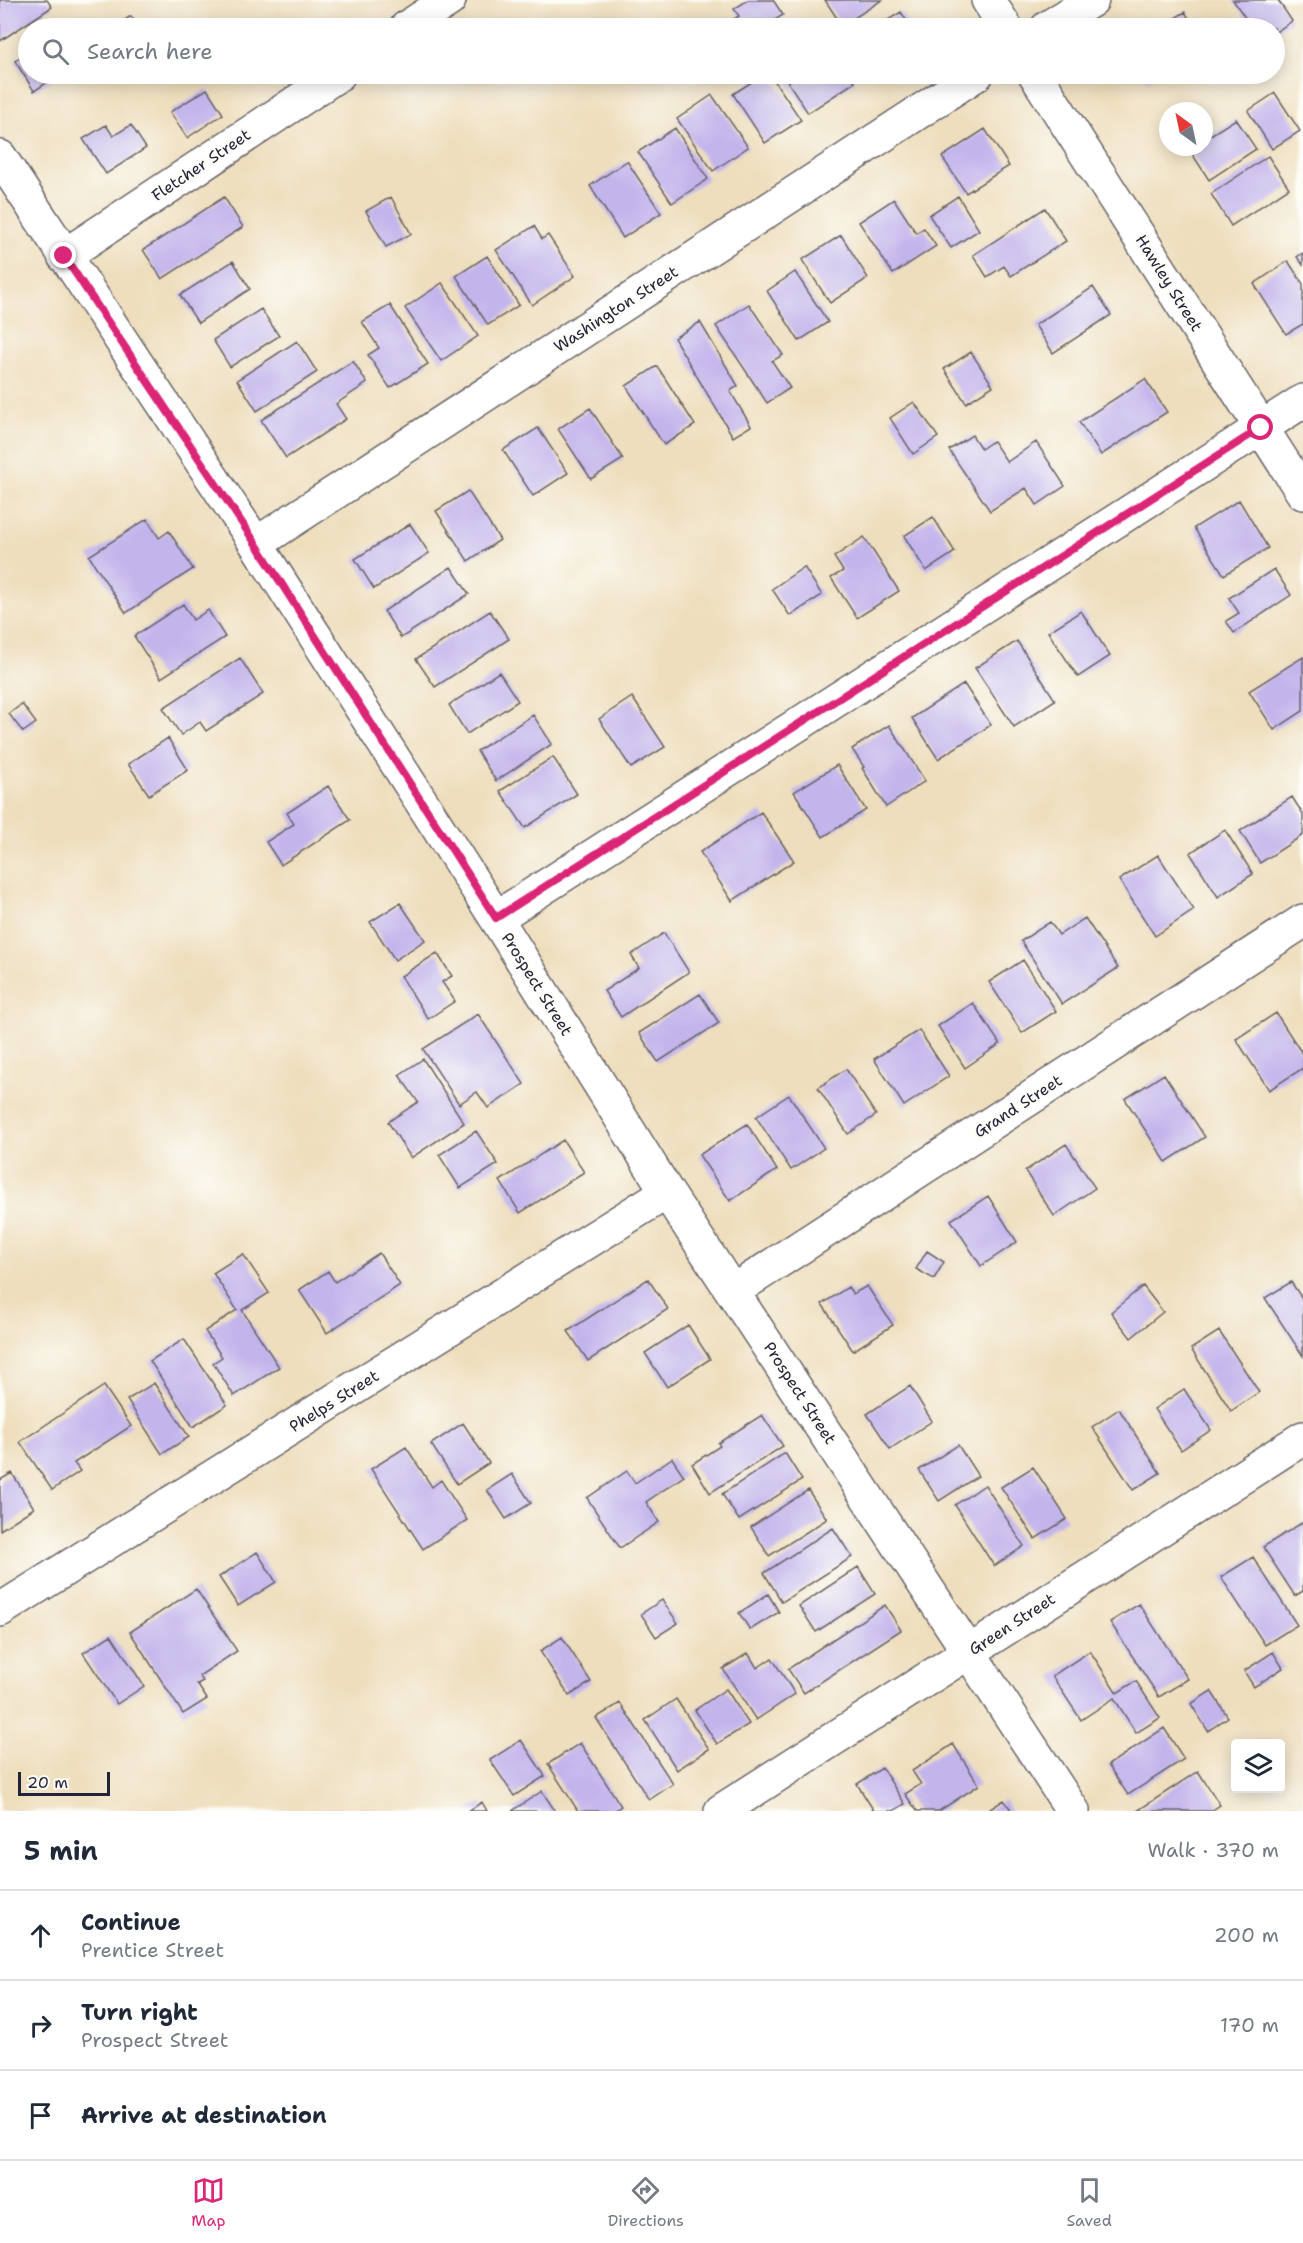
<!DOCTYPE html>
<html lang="en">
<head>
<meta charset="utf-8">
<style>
  :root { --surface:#fff; --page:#f2f2f3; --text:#1f2937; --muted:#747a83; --line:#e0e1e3; --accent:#db2777 }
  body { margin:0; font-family:"Shantell Sans",sans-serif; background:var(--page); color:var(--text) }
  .controls { position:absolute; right:18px; bottom:18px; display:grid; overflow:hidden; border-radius:6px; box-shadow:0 3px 15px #0003 }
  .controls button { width:54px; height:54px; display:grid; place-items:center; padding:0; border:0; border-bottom:2px solid var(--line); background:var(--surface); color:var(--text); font:30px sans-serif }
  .compass { position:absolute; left:1159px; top:102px; width:54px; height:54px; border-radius:50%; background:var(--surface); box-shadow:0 3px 15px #0003; rotate:327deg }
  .scale { position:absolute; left:18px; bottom:15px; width:92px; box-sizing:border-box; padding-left:6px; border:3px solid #22223b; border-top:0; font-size:16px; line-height:21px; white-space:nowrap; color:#22223b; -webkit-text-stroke:4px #fdfcf7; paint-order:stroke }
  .stop { position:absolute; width:18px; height:18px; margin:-14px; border:4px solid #db2777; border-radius:50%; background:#fff }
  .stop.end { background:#db2777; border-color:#fff; box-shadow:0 2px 6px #0008 }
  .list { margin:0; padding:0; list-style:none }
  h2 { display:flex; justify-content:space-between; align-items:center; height:78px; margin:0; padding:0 24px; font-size:26px }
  h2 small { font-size:20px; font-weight:400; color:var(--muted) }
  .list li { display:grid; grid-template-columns:39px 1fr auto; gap:18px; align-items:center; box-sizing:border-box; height:90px; padding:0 24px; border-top:2px solid var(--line) }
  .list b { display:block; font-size:22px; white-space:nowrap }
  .list p { margin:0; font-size:20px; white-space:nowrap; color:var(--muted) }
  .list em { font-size:20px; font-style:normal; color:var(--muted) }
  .icon { flex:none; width:33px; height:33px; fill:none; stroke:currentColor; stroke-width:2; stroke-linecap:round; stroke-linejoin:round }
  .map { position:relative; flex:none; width:1303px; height:1811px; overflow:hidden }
  .search { position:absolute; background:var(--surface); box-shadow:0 3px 15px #0003; left:18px; right:18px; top:18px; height:66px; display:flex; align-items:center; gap:15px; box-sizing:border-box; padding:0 21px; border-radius:33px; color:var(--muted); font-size:22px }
  .sheet { height:348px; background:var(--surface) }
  nav { display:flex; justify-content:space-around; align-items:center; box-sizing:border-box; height:84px; border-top:2px solid var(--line); background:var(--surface); font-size:16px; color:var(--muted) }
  nav a { display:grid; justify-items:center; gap:3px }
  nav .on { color:var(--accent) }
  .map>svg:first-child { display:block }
  .building { fill:#c2b5ec }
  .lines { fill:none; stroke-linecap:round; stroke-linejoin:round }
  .minor-casing { stroke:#696468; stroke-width:36 }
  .minor { stroke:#fff; stroke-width:33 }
  .route { stroke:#db2777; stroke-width:8 }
  .labels { text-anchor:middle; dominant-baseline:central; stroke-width:5; stroke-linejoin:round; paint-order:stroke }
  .street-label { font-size:16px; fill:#22223b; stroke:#fdfcf7 }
</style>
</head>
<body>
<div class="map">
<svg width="1303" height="1811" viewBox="0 0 1303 1811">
  <rect width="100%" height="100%" fill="#fdfcf7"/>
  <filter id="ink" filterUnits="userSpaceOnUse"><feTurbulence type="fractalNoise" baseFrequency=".0167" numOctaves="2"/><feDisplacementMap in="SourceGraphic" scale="12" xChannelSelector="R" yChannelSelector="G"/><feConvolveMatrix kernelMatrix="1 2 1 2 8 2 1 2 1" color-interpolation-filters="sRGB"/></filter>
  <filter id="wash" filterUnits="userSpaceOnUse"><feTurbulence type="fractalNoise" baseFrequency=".008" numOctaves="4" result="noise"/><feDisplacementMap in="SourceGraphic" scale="24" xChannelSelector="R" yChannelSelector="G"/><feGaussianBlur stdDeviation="1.35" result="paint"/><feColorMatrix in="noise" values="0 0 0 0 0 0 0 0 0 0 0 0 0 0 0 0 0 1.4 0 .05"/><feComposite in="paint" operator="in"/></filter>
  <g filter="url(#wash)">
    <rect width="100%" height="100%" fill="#eedebd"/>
    <g id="blocks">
      <!-- building -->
      <path class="building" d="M0,0H47L52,7L0,41Z
        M748,0H773L783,15L762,28H720L739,16L734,9Z
        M825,0H882L842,26Z
        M1233,0H1278L1292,21L1274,33V28H1252Z
        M901,12L911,28H875Z
        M1185,12L1195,28H1158Z
        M131,16L139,28H112Z
        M28,52V74H61L34,91L15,61Z
        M764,74H770L801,120L765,143L733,94Z
        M800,74H850L855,82L808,113L788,82Z
        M1144,74H1159L1148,80Z
        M207,89L223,114L187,138L170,112Z
        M1275,93L1300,131L1272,149L1248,111Z
        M712,95L748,147L713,171L677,119Z
        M1236,119L1256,149L1209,180L1189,149L1192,147H1204V139Z
        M106,125L113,136L131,125L146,148L106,174L83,139Z
        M675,128L708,179L672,203L638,152Z
        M985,129L1009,166L966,193L942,157Z
        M1268,156L1289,188L1231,226L1211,194Z
        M627,161L661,213L623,238L590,186Z
        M958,196L979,230L951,248L929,215Z
        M224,197L243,227L162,279L143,250Z
        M391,197L411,234L386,247L366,211Z
        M894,199L916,233L924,228L936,246L893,274L859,222Z
        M1045,208L1066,241L1011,276L1004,266L987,277L973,255Z
        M534,226L542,239L548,235L575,276L532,305L496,250Z
        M841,235L868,278L830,303L802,260Z
        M1303,253V265L1297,257Z
        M487,256L519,305L488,325L456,276Z
        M233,261L250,289L198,323L180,295Z
        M1288,261L1303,284V324L1286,334L1254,284Z
        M795,272L828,322L799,341L767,291Z
        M442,283L478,336L441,361L405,308Z
        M1093,287L1111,315L1053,353L1035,325Z
        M749,304L783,355L772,361L790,388L767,403L716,326Z
        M390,305L428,364L390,388L368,355L379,348L362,322Z
        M261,309L279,336L230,367L213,340Z
        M700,322L738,386L730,391L751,426L733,437L674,338Z
        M297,341L317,372L257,411L237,380Z
        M971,352L993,386L966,403L944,369Z
        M353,361L367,383L336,404L346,419L286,458L261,420Z
        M657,366L695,425L664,445L626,386Z
        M1145,379L1167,412L1101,455L1079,422Z
        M914,402L938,437L913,454L890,418Z
        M590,408L623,459L591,479L558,429Z
        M538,428L568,473L533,496L503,450Z
        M972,435L981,449L993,441L1007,462L1036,442L1065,486L1037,505L1026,488L990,511L949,450Z
        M468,491L500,540L468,561L436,511Z
        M1239,500L1268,548L1224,575L1194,528Z
        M933,517L955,552L926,571L904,536Z
        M147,519L159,538L169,531L193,569L126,613L89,556Z
        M410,524L429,553L374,589L355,559Z
        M864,537L899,591L857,618L831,578L843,571L834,557Z
        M451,567L469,594L401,638L384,611Z
        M804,567L822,595L790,616L772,589Z
        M1274,569L1291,595L1234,633L1226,621L1239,613L1229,598Z
        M183,604L193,620L208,610L225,637L161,678L134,636Z
        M490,611L509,639L435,687L416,659Z
        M1081,611L1110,656L1078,677L1048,632Z
        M1017,641L1055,700L1014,727L975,668Z
        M1303,657V711L1274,730L1249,691Z
        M240,658L263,694L206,731L200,722L181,735L163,708Z
        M499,672L518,701L467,734L449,705Z
        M964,684L991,725L938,759L912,718Z
        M632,697L665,747L631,768L599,719Z
        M22,704L36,723L23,732L9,714Z
        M533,715L552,744L496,781L477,751Z
        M889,725L925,781L886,807L862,768L864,767L852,749Z
        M168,738L188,770L149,795L128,764Z
        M553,757L577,794L525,828L500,791Z
        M837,765L866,810L823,837L794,792Z
        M328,786L350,820L281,865L266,842L294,824L287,813Z
        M1292,797L1303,814V835L1260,863L1240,831Z
        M761,812L794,861L732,901L700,852Z
        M1225,830L1253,874L1218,897L1190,853Z
        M1158,855L1194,910L1155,936L1119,880Z
        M400,903L425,940L395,960L370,922Z
        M1085,918L1118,968L1062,1004L1021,941L1050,922L1059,935Z
        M664,933L689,972L621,1017L604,991L639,968L631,955Z
        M437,953L452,976L442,982L455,1001L428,1019L401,976Z
        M1023,960L1056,1011L1022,1033L989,982Z
        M700,994L719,1023L658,1062L639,1033Z
        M973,1003L1000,1044L965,1068L938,1026Z
        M1276,1013L1303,1055V1068L1269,1090L1236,1039Z
        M478,1014L524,1084L488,1108L477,1092L459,1104L423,1049Z
        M919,1030L949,1076L904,1106L874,1059Z
        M423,1059L464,1123L411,1158L388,1122L418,1102L399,1075Z
        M846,1069L876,1115L848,1134L818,1088Z
        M1164,1074L1205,1137L1166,1162L1125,1099Z
        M789,1095L824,1148L791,1170L756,1117Z
        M747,1124L777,1170L730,1201L699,1155Z
        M476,1131L498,1164L460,1188L439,1155Z
        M563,1140L584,1172L520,1213L500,1181Z
        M1066,1144L1095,1188L1054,1216L1025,1171Z
        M988,1196L1017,1242L981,1266L951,1220Z
        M927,1251L944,1262L934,1279L916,1269Z
        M379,1253L400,1285L327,1333L299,1290L328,1271L335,1282Z
        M243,1254L269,1293L242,1310L279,1367L234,1396L213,1363L222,1357L205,1331L237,1310L213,1273Z
        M648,1279L668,1309L588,1361L568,1331Z
        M1291,1282L1303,1300V1356L1265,1298Z
        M867,1286L893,1325L853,1351L822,1304L848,1287L853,1294Z
        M1143,1286L1163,1312L1131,1338L1111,1312Z
        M688,1325L710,1359L667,1387L645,1353Z
        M1219,1331L1259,1392L1231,1411L1191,1349Z
        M184,1339L227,1405L193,1427L150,1361Z
        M154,1383L189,1437L162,1454L127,1400Z
        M104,1386L131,1426L74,1463L80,1471L52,1490L20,1442Z
        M910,1386L932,1421L890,1449L867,1414Z
        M1184,1389L1211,1430L1181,1450L1154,1409Z
        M1119,1409L1160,1473L1133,1490L1092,1427Z
        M762,1415L783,1446L710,1493L692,1464L720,1446L718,1443Z
        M463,1423L489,1463L457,1484L431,1444Z
        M958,1445L978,1476L939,1501L919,1470Z
        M406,1447L432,1487L441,1480L467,1520L423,1549L371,1469Z
        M785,1453L802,1480L739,1520L722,1494Z
        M672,1458L684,1476L646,1502L659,1522L620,1548L587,1498L627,1471L635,1483Z
        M1033,1467L1067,1519L1035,1539L1001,1487Z
        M12,1473L34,1508L0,1530V1480Z
        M512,1474L531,1503L506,1519L487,1490Z
        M985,1485L1024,1546L994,1566L955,1505Z
        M808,1490L827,1519L769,1556L751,1527Z
        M1303,1522V1591L1295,1596L1263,1547Z
        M833,1528L852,1557L782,1602L764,1573Z
        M257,1552L276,1582L238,1606L219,1577Z
        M1253,1557L1297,1625L1265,1645L1221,1577Z
        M858,1567L875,1594L816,1632L799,1606Z
        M196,1589L237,1651L199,1676L203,1681L197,1684L207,1699L183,1714L130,1632Z
        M768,1594L779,1612L750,1630L739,1613Z
        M662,1600L678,1623L656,1637L641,1614Z
        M1139,1604L1188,1679L1159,1697L1110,1622Z
        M885,1605L901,1630L804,1693L788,1669Z
        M111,1635L144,1686L117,1704L83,1653Z
        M562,1637L591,1682L569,1696L540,1651Z
        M1090,1651L1117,1693L1136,1681L1160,1718L1136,1733L1114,1698L1081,1720L1052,1676Z
        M1273,1652L1283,1668L1254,1687L1244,1671Z
        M748,1653L757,1668L772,1658L795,1694L756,1720L723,1669Z
        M726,1689L749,1724L717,1744L695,1710Z
        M1211,1691L1228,1717L1208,1731L1191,1704Z
        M676,1699L709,1749L677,1770L645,1720Z
        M620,1703L673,1784L649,1800L596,1718Z
        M1164,1728L1184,1759L1128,1795L1108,1765Z
        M521,1740L545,1776L514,1796L490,1760Z
        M580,1743L621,1806L614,1811H578L548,1764Z
        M953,1744L979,1785L939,1811H917L905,1794L921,1784L912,1771Z
        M882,1768L905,1804L893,1811H874L857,1784Z
        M1198,1771L1220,1805L1211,1811H1137Z
        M542,1791L555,1811H512Z
        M1004,1800L1012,1811H987Z
        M482,1802L487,1811H468Z"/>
    </g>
  </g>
  <g filter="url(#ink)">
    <use href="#blocks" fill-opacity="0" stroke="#696468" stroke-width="1.5"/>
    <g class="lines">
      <!-- minor casing -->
      <g class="minor-casing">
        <path id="minor" d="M988,0L1006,28
          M406,28L449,0
          M1047,28L1092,0
          M1035,74L1303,493
          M0,157L256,544L496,918L667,1192L1073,1811
          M64,256L339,74
          M256,544L977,74
          M496,918L1303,401
          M733,1291L1303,921
          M0,1610L667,1192
          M721,1811L1303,1438"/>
      </g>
      <!-- minor -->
      <use href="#minor" class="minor"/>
    </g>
  </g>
  <g class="lines" filter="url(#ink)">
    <!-- route -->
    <path class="route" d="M64,256L256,544L496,918L1261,428"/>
  </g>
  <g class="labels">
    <!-- street labels -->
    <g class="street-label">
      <text transform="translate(201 165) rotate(-34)">Fletcher Street</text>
      <text transform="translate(1169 283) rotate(58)">Hawley Street</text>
      <text transform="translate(616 309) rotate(-33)">Washington Street</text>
      <text transform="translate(537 984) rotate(58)">Prospect Street</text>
      <text transform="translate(1018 1106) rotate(-33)">Grand Street</text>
      <text transform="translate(800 1393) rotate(57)">Prospect Street</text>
      <text transform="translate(334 1401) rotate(-32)">Phelps Street</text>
      <text transform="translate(1012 1624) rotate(-33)">Green Street</text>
    </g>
  </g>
</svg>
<div class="controls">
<button><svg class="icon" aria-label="layers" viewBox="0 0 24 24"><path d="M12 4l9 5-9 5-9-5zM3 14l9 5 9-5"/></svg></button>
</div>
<svg class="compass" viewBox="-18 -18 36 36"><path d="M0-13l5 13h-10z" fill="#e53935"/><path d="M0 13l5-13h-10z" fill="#747a83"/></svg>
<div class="scale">20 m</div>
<div class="stop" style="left:1261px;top:428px"></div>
<div class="stop end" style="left:64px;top:256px"></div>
<div class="search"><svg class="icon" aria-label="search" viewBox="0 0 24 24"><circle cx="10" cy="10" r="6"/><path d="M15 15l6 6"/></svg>Search here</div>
</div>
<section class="sheet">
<h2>5 min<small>Walk · 370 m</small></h2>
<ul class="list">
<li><svg class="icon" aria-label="ahead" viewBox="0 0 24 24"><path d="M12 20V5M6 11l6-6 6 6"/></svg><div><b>Continue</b><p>Prentice Street</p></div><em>200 m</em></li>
<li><svg class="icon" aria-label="right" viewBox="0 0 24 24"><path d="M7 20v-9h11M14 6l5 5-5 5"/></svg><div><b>Turn right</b><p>Prospect Street</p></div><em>170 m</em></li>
<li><svg class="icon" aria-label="arrive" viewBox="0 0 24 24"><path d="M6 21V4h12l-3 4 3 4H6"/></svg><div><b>Arrive at destination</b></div></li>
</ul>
</section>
<nav>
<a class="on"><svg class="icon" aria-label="map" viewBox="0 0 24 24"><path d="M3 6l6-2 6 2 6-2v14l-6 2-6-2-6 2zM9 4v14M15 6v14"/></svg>Map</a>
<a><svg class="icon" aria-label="directions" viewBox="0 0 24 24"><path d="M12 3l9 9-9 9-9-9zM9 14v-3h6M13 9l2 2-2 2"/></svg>Directions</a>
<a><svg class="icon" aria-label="saved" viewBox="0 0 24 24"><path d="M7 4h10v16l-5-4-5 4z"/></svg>Saved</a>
</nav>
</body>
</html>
